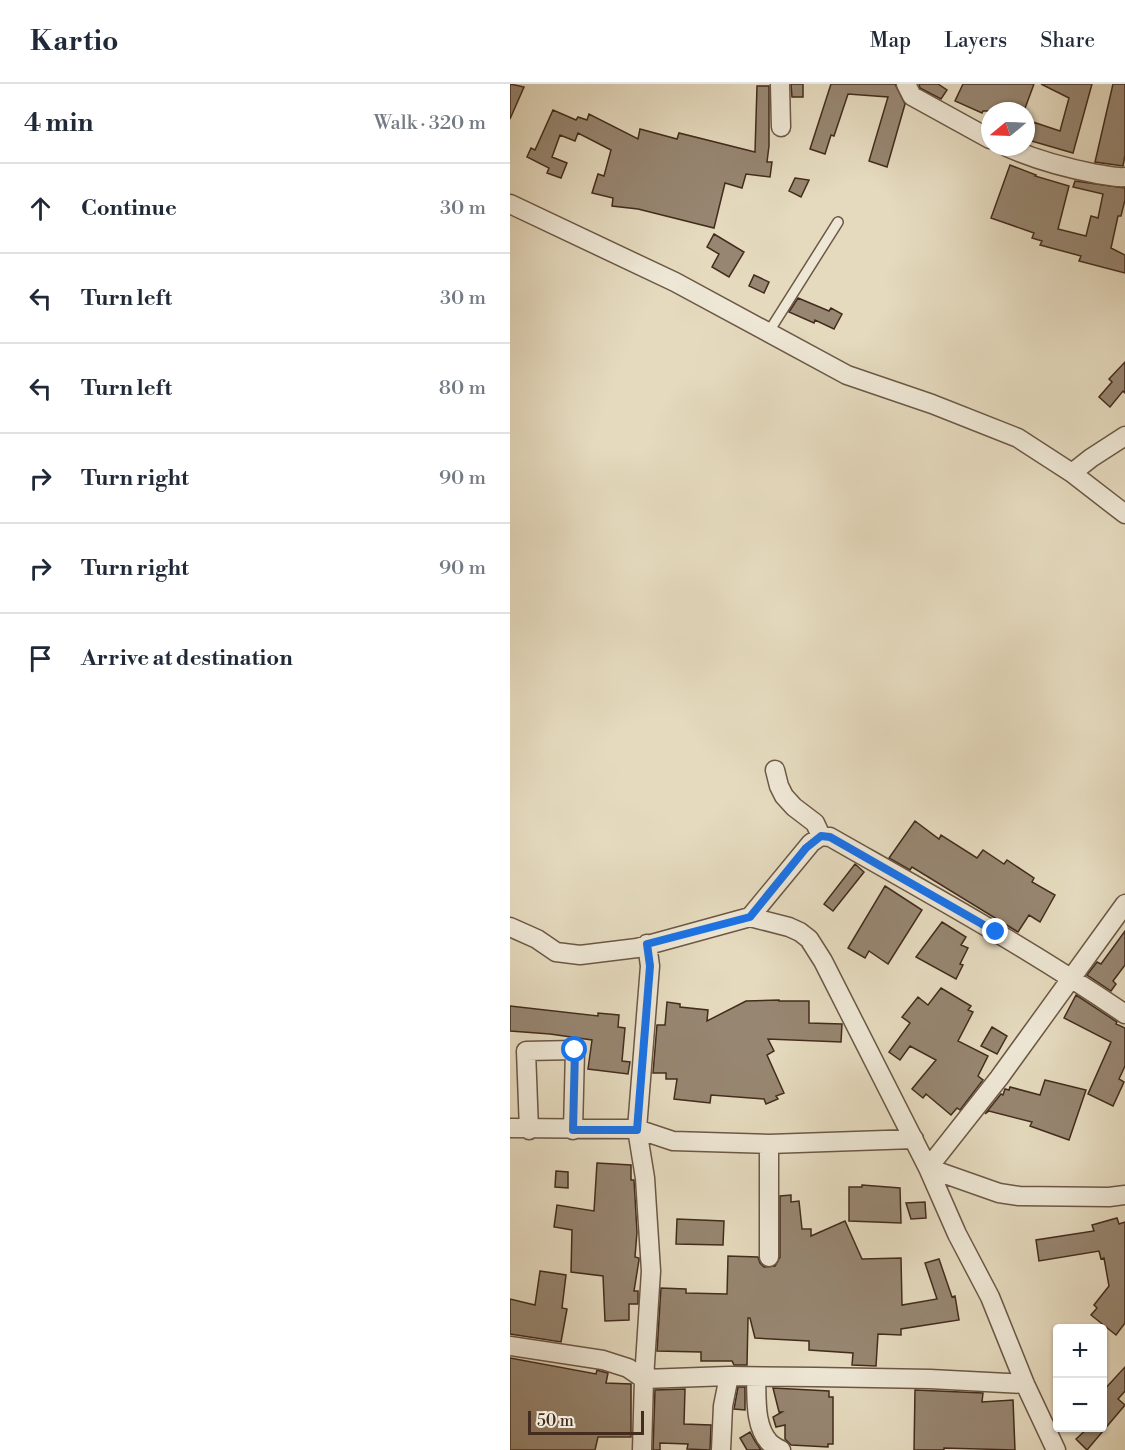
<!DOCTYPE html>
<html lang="en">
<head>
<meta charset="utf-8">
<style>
  :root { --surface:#fff; --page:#f6f6f7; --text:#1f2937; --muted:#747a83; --line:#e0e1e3 }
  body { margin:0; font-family:"Libre Bodoni",serif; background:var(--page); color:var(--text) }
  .controls { position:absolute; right:18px; bottom:18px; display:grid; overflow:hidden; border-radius:6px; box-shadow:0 2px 4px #0004 }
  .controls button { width:54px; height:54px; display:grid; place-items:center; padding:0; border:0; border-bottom:2px solid var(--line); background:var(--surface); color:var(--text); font:30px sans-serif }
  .compass { position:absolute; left:471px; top:18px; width:54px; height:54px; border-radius:50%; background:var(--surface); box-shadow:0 2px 4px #0004; rotate:251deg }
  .scale { position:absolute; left:18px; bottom:15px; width:116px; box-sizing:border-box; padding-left:6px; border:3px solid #432c1d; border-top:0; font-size:16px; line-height:21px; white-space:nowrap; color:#432c1d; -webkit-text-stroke:4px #eee7d5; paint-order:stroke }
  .stop { position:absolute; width:18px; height:18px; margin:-14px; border:4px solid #1a73e8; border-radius:50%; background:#fff }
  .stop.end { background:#1a73e8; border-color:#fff; box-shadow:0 2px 6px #0008 }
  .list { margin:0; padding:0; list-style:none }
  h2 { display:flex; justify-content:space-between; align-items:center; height:78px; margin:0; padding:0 24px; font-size:26px }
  h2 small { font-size:20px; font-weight:400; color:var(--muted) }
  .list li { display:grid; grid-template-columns:39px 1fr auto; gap:18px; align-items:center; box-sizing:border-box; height:90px; padding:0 24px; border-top:2px solid var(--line) }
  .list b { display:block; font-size:22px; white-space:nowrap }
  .list em { font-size:20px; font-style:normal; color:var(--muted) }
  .icon { flex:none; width:33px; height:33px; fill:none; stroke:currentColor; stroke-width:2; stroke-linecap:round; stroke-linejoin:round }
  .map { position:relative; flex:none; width:615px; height:1366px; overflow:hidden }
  header { display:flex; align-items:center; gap:36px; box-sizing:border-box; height:84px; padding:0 30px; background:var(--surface); border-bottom:2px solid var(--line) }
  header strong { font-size:28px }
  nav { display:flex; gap:33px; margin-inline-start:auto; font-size:21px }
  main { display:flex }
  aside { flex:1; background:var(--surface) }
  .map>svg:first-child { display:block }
  .building { fill:#978671; stroke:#432c1d; stroke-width:1.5 }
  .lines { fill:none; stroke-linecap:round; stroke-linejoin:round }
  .service-casing { stroke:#6c5845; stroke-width:12 }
  .minor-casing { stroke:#6c5845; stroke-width:21 }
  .service { stroke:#eee7d5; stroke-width:9 }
  .minor { stroke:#eee7d5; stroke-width:18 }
  .route { stroke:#1a73e8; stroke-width:8 }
</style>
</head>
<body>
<header>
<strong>Kartio</strong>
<nav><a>Map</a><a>Layers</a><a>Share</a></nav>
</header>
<main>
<aside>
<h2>4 min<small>Walk · 320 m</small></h2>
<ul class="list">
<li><svg class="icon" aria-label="ahead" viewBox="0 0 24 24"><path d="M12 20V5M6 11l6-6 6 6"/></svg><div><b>Continue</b></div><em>30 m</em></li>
<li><svg class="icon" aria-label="left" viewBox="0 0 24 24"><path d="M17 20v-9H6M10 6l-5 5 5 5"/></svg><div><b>Turn left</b></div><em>30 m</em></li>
<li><svg class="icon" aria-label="left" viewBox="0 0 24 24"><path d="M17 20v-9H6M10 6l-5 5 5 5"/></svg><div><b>Turn left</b></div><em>80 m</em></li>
<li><svg class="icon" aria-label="right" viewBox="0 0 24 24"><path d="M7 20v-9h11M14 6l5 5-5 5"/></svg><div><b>Turn right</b></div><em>90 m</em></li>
<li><svg class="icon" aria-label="right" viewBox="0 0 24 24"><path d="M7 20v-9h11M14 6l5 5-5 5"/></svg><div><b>Turn right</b></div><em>90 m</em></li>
<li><svg class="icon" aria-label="arrive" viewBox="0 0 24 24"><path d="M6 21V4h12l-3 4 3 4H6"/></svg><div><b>Arrive at destination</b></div></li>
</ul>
</aside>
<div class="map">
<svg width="615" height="1366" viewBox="0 0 615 1366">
  <rect width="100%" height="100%" fill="#e5dabe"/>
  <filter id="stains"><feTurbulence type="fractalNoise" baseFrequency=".00333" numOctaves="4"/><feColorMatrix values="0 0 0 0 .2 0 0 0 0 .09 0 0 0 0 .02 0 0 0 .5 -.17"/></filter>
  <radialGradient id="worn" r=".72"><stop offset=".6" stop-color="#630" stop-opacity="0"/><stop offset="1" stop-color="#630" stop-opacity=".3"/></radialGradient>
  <!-- building -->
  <path class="building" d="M0,0L14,3L0,35Z
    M281,0H293V13H282Z
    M321,0H385L395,20L377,83L359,77L378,13L338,10L324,52L321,51L315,70L300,65Z
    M409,0H428L437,6L431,15L410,4Z
    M453,0H524L514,27H473L472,29L445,17Z
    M531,0H582L563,69L518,56L523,38L550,47L559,14Z
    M603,0H615V71L613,82L585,78Z
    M247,2H259V62L257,78H262L260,93L236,90L232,104L215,99L204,144L128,125L102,122L103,114L82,109L88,90L94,92L101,66L68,49L65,57L50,51L42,73L57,79L51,94L37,89L39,84L17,73L21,64L25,66L43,26L66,36L68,33L77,36L79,30L128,55L130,45L167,55L169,49L245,68Z
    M500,81L526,91L525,92L559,102L548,145L576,152L581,132L588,134L593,110L563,103L565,97L615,104V116L611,132H608L601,164L615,171V189L569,177L571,172L530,161L532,157L522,154L524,149L481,134Z
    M285,94L299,96L291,113L279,107Z
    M204,150L234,168L219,193L202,183L209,170L197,163Z
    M244,191L259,198L254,209L239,202Z
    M288,214L319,227L321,224L332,230L324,245L305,236L304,239L279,228Z
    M615,278V309L613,307L600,323L589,313L602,298L599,295Z
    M405,737L429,755L431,751L467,774L473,766L494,780L497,776L524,794L522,798L545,811L530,838L519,831L508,848L402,783L400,786L379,774Z
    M345,780L354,788L323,827L314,820Z
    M375,802L412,826L378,880L359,867L355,874L338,864Z
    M432,838L456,853L451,861L458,864L450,880L453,881L446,895L406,873Z
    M615,847V881L603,897L606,900L601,907L577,891L587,878L591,880Z
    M431,904L461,922L458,926L463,928L448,957L478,972L468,992L473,996L450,1026L447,1024L441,1031L416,1010L413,1014L402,1005L426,976L400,962L390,976L379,968L400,939L392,933L408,913L418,921Z
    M566,911L607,938L606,940L615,944V982L609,995L614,998L603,1022L578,1010L601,958L554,934Z
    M269,916V917H299V939L332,940L331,958L258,955L264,967L257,971L274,1009L266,1012L268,1015L256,1020L254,1015L201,1011L200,1019L164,1015L167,995H156V989H143L147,941H155L157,918L170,920V923L198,926L197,937L236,917Z
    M0,922L88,932V929L109,931L108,943L115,944L112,977L120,978L118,990L78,985L82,956L40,950L0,947Z
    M482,943L497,952L487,970L471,962Z
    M535,996L576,1006L559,1056L520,1042L522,1038L479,1027L475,1030L491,1010L493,1011L495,1005L499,1006L500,1003L530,1011Z
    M87,1079L121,1081V1096H124L127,1148L125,1173L129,1174V1176L124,1207H128V1220H119V1236L95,1237L93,1192L61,1188L62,1146L44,1143L47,1121L84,1127Z
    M46,1087L58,1088V1104L45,1103Z
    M352,1101L390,1104L391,1139L339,1137V1103H352Z
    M281,1111V1118L289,1117L292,1145H301V1152L335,1137L352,1175L391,1174L392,1221L427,1215L415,1179L429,1175L442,1213L445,1212L449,1236L391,1245V1251L368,1250L366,1282L342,1281L343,1269L299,1266V1257L245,1254L240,1234H238L237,1281H224L222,1277H191V1268L147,1267L151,1204L176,1205V1209L217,1210L218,1172L248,1173L250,1179L254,1183L265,1182L270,1173V1112Z
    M415,1118L416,1134L401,1135L396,1119Z
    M607,1134L609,1140L615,1138V1239L606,1251L581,1231L587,1224L584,1221L599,1202L594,1174L591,1175L589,1167L529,1177L526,1156L584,1147L582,1141Z
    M167,1135L214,1137L213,1161L166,1160Z
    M30,1187L56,1191L52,1224L57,1225L51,1258L0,1250V1215L25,1221Z
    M0,1274L86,1290L87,1286L90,1287L98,1289L96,1299L121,1300V1353H88L85,1366H0Z
    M615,1283V1307L608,1315L615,1321L577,1366L566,1355L578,1344H592V1308Z
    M228,1303H235V1326L224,1325Z
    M263,1304L319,1307V1313H323V1360H318V1363L281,1361L275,1355V1341L266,1343L263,1333L272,1328H269Z
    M175,1305L174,1340L201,1341L200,1366L177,1365L178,1360L150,1359V1366H143L145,1306Z
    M405,1306L473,1309L472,1318L503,1316L505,1366L434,1364V1366H404Z
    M240,1348L245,1357L251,1366H237L230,1354Z"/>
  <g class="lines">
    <!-- service casing -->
    <g class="service-casing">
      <path id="service" d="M258,249L328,138"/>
    </g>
    <!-- minor casing -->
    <g class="minor-casing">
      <path id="minor" d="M270,0L271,43
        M396,0L402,12L480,55
        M497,63C526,76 556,84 587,90C596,91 606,94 615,93
        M0,120L165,198L337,291L422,320L508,354L562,389L615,430
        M562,389L581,374L615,352
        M265,686L269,702L274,712L284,723L305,739L311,752
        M615,820L489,994L418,1084L489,1109L509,1112L599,1113L615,1111
        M240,833L301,759L311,752L320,753C420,810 520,865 615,930
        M0,843L27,855L46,868L70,871L127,864L240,833L279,843L290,848L299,855L313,877L418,1084L447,1150L480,1213L515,1300L546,1366
        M0,1044L127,1045L163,1057L259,1060L404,1055
        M19,1046L16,967L65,966L63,1046
        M259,1060V1173
        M0,1262L93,1276L118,1284L134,1295L219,1292L306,1293L420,1295L515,1300
        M246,1293C247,1313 244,1341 259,1358C262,1361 267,1364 271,1366
        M132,1366L134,1295L141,1187L135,1094L127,1045L140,882L137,860
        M211,1366L213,1322L219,1292"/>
    </g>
    <!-- service -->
    <use href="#service" class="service"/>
    <!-- minor -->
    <use href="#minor" class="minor"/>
  </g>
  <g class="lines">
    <!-- route -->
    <path class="route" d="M65,966L63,1046H127L140,882L137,860L240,833L296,764L311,752L320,753L486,848"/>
  </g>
  <rect width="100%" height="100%" filter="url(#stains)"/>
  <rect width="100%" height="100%" fill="url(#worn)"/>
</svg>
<div class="controls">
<button>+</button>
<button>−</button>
</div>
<svg class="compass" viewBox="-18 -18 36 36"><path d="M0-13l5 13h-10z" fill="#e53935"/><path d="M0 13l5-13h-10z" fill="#747a83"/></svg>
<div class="scale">50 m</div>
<div class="stop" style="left:65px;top:966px"></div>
<div class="stop end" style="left:486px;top:848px"></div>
</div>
</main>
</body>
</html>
